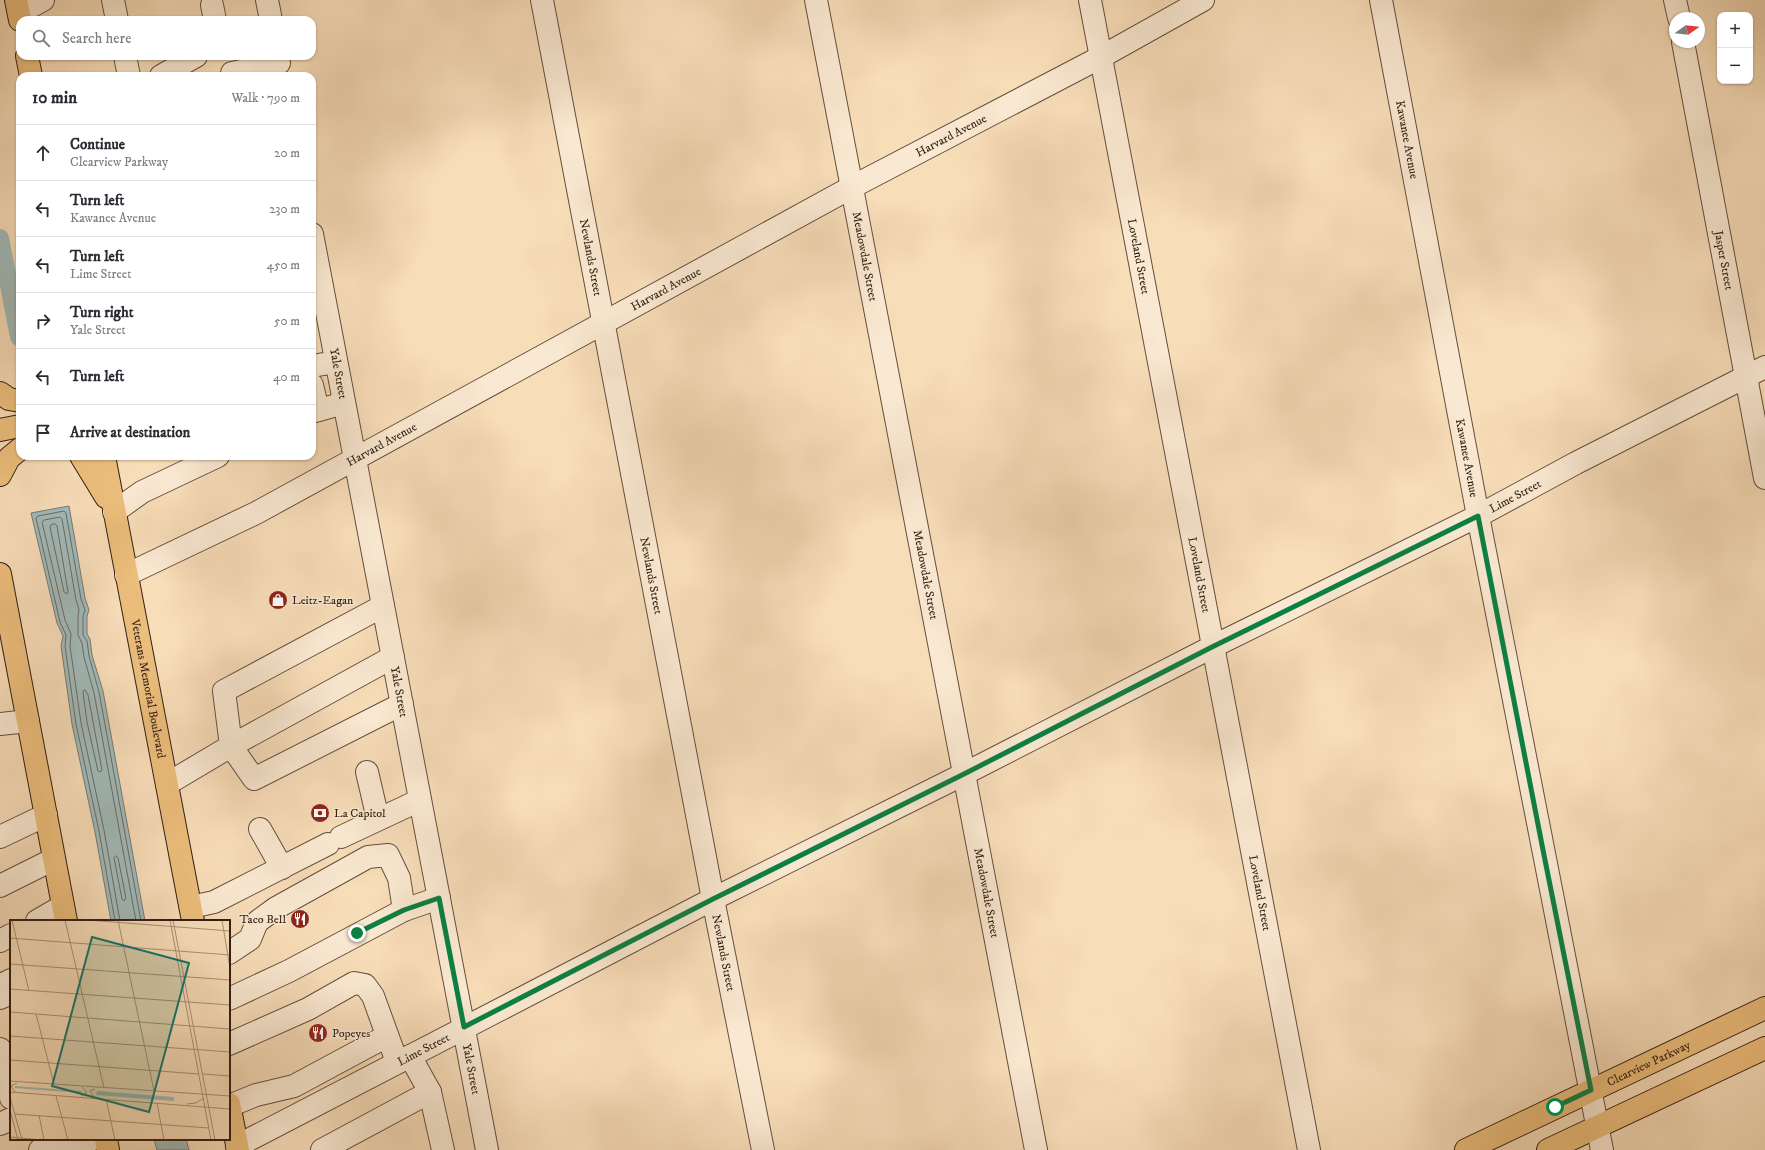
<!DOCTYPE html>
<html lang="en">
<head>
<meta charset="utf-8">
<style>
  :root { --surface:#fff; --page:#f2f2f3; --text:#2b2b33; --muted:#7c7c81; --line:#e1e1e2 }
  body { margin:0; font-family:"IM FELL DW Pica",serif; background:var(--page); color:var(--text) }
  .controls { position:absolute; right:12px; top:12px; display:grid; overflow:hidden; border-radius:8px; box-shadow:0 1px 3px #0004 }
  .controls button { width:36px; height:36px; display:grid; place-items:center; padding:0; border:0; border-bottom:1px solid var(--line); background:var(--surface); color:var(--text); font:20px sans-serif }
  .compass { position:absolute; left:1669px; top:12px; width:36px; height:36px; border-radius:50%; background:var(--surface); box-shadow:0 1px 3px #0004; rotate:75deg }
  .stop { position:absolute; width:12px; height:12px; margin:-9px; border:3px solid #0b8043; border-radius:50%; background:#fff }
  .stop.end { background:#0b8043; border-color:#fff; box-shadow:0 1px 4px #0008 }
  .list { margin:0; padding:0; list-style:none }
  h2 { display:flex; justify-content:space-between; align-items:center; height:52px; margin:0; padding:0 16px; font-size:17px }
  h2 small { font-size:13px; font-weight:400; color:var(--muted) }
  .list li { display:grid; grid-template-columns:26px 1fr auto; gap:12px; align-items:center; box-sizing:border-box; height:56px; padding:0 16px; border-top:1px solid var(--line) }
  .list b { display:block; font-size:15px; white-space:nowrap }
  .list p { margin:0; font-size:13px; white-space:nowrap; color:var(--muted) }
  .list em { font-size:13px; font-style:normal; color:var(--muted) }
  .icon { flex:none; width:22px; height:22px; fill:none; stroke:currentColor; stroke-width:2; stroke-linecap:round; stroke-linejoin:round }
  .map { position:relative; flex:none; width:1765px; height:1150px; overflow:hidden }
  .search { position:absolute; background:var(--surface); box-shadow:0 1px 3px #0004; left:16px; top:16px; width:300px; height:44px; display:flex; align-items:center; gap:10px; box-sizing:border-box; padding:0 14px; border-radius:12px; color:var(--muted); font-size:15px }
  .panel { position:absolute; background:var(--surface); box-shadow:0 1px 3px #0004; left:16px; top:72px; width:300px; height:388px; border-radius:12px }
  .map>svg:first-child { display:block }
  .water { fill:#a1bab9; stroke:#757c76 }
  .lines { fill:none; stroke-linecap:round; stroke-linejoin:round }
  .shore { stroke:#6a6c66; stroke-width:1 }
  .canal { stroke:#a1bab9; stroke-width:18 }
  .minor-casing { stroke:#644e3c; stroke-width:24 }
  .major-casing { stroke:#321f12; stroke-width:24 }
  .minor { stroke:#fae9d2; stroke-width:22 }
  .major { stroke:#ecbe7c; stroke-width:22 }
  .route { stroke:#0b8043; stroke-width:5 }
  .labels { text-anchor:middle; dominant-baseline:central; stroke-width:3; stroke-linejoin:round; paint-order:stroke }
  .street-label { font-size:12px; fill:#321f12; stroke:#fae9d2 }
  .poi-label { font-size:12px; fill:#321f12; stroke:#fae9d2; text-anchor:start }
  .inset-river { fill:none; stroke:#a1bab9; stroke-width:2 }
  .inset-road { fill:none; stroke:#a99176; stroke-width:1 }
  .view { fill:#0f766e; fill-opacity:0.15; stroke:#0f766e; stroke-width:2 }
  .inset-edge { fill:none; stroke:#321f12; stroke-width:2 }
</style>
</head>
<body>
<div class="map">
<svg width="1765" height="1150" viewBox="0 0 1765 1150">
  <rect width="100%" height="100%" fill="#f8ddb9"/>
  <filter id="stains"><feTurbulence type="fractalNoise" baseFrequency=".005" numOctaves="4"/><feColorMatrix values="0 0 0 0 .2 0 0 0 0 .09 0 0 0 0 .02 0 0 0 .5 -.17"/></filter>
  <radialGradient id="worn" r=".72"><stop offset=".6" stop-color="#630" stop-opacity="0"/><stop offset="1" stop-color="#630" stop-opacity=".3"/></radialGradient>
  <!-- water -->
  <path class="water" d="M69,506L85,598L89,610L87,616V634L90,639L92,655L103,691L145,921H111L95,832L72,724L61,646L63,636L57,623L31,513Z
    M154,1139H186L189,1150H157Z"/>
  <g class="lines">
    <!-- shore -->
    <path class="shore" d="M55,524L57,526L68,592L67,594L64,592L50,527L51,525Z
      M85,690L88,695L102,770L100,772L98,771L87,722L83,692Z
      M116,856L118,858L126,898L124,901L122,899L114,858Z
      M115,921L99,831L76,724L65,646L66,635L60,622L36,518L38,516L64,511L66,513L81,599L85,610L83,616V635L87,641L89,656L99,692L141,921
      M120,921L104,830L81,723L70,646L71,634L65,620L42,522L44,520L60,517L62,519L76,600L79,610L78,615V635L82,643L84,657L94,693L136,921"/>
    <!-- canal -->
    <path class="canal" d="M0,238L19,337"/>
    <!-- minor casing -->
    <g class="minor-casing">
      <g id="minor">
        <path d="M113,0L117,20"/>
        <path d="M267,0L271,20"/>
        <path id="s1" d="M542,0L713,899L763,1150"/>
        <path id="s2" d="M816,0L1036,1150"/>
        <path id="s3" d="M1090,0L1309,1150"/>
        <path id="s4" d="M1381,0L1478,516L1602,1150"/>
        <path d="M1675,0L1679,18"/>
        <path d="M212,5L215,20"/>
        <path d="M19,13L43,0"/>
        <path id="s5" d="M1683,42L1765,478"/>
        <path d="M125,56L129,76"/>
        <path d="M161,76L196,56"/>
        <path d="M233,76L232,73L279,63"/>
        <path id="s6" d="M312,234L487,1150"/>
        <path d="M312,366L336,362"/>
        <path d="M312,385L318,410"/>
        <path d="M312,412L344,403"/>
        <path d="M114,512L142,492L218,456"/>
        <path id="s7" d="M126,575L256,513L852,187L1101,57L1203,0"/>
        <path d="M393,657L231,746L254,779L402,704"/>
        <path d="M0,724L28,721"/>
        <path d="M367,772L378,819"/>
        <path d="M167,784L231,746L224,691L383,606"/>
        <path d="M260,829L282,868"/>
        <path d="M0,837L46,815"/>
        <path d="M341,837L420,800"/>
        <path d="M0,886L54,859"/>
        <path d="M191,907L214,902L328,844"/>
        <path d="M37,921L63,906"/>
        <path d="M0,941L11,935"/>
        <path d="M229,953L250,939L257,922L276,908L368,857L388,855L399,878L404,910"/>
        <path d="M0,998L7,995L5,983L11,980"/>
        <path d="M229,999L289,971L404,910L439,898"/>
        <path d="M229,1044L308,1009L354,983L365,985L373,996L397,1062"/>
        <path d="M0,1049L11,1098"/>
        <path d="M410,1056L430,1092L443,1150"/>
        <path d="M229,1106L256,1095L294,1086L387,1036"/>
        <path d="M0,1124L11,1119"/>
        <path id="s8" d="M237,1146L713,899L964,774L1212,647L1478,516L1576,463L1765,367"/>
        <path d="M40,1150L60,1144L93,1139"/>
        <path d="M322,1150L430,1092"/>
      </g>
    </g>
    <!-- major casing -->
    <g class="major-casing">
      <g id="major">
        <path d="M16,0L20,20"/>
        <path d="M27,56L31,76"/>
        <path d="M0,393L9,399L20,401"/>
        <path d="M0,430L20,426"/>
        <path d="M81,456L106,497"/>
        <path id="s9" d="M104,456L193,921"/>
        <path d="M0,475L9,458L20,449"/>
        <path d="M0,574L66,921"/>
        <path d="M229,1104L238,1150"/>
        <path d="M106,1139L108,1150"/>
        <path id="s10" d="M1466,1150L1765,1008"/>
        <path d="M1548,1150L1765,1048"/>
      </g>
    </g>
    <!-- minor -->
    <use href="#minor" class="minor"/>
    <!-- major -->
    <use href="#major" class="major"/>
  </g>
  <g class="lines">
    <!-- route -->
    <path class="route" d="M357,933L404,910L439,898L464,1027L713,899L964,774L1212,647L1478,516L1543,850L1591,1090L1555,1107"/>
  </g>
  <!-- icons -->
  <defs>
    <g id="shop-disc" transform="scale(1)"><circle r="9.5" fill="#8f2418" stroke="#fae9d2"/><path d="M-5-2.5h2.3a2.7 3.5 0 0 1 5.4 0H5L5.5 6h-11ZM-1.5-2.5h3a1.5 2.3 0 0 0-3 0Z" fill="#fff"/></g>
    <g id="bank-disc" transform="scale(1)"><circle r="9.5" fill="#8f2418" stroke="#fae9d2"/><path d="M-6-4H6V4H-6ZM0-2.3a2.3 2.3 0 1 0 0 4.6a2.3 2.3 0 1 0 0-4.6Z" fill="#fff"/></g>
    <g id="restaurant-disc" transform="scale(1)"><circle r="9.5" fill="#8f2418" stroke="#fae9d2"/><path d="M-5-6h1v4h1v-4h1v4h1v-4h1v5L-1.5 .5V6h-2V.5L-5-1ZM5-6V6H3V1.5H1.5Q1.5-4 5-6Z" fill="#fff"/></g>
  </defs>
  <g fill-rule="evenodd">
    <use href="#shop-disc" x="278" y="600"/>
    <use href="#bank-disc" x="320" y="813"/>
    <use href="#restaurant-disc" x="300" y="919"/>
    <use href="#restaurant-disc" x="318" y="1033"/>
  </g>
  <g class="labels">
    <!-- street labels -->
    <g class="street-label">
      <text stroke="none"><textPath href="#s7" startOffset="935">Harvard Avenue</textPath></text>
      <text stroke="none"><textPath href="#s4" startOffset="142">Kawanee Avenue</textPath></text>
      <text stroke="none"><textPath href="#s1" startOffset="262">Newlands Street</textPath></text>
      <text stroke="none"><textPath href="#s2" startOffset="261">Meadowdale Street</textPath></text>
      <text stroke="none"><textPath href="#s3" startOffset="261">Loveland Street</textPath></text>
      <text stroke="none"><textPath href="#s5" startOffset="222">Jasper Street</textPath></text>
      <text stroke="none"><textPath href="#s7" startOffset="611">Harvard Avenue</textPath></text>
      <text stroke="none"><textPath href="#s6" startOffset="142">Yale Street</textPath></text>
      <text stroke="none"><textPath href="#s7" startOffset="287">Harvard Avenue</textPath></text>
      <text stroke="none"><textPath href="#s4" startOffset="466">Kawanee Avenue</textPath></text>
      <text stroke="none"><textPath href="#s8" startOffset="1434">Lime Street</textPath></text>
      <text stroke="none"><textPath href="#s1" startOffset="586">Newlands Street</textPath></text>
      <text stroke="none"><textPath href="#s2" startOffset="585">Meadowdale Street</textPath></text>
      <text stroke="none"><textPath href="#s3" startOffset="585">Loveland Street</textPath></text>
      <text stroke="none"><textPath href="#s9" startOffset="237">Veterans Memorial Boulevard</textPath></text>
      <text stroke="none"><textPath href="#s6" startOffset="466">Yale Street</textPath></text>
      <text stroke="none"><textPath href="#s2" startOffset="909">Meadowdale Street</textPath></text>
      <text stroke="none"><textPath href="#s3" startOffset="909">Loveland Street</textPath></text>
      <text stroke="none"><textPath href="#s1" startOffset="970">Newlands Street</textPath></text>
      <text stroke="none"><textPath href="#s8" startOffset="210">Lime Street</textPath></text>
      <text stroke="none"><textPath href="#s10" startOffset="202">Clearview Parkway</textPath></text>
      <text stroke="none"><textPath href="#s6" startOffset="850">Yale Street</textPath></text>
    </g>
    <!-- poi labels -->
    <g class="poi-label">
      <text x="292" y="600">Leitz-Eagan</text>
      <text x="334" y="813">La Capitol</text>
      <text x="286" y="919" text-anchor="end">Taco Bell</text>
      <text x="332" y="1033">Popeyes</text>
    </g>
  </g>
  <!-- overview -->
  <g transform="translate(10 920)">
    <rect width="220" height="220" fill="#f8ddb9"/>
    <path d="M87,171L164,177V181L86,175Z" fill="#a1bab9"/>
    <path class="inset-river" d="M5,167L71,172"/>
    <path class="inset-road" d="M2,0L19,71M55,0L94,168M77,0L220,11M108,0L144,171M160,0L201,220M163,0L205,220M212,0L220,48M0,18L220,35M0,44L220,60M0,69L220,85M0,92L220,109M26,94L44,164M0,116L220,132M0,140L189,154M193,154L220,156M0,161L220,176M85,169L80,171L85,178M0,172L220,189M5,172L1,166L7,163M46,176L58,220M71,176L77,172L72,167M0,177L12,220M96,179L105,220M147,183L154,220M177,184L186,183L194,178M0,190L8,220M5,194L199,208M29,195L34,220M0,217L31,220"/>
    <path class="view" d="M82,17L179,43L139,192L42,166Z"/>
    <rect width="220" height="220" class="inset-edge"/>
  </g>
  <rect width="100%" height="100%" filter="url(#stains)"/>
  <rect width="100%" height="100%" fill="url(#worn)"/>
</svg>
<div class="controls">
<button>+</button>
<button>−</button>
</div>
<svg class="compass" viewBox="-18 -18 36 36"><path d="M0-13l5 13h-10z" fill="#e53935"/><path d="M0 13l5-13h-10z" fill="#7c7c81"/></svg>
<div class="stop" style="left:1555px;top:1107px"></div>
<div class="stop end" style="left:357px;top:933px"></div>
<div class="search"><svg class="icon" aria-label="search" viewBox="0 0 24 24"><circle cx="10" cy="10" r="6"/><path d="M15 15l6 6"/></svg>Search here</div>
<section class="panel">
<h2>10 min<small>Walk · 790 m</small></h2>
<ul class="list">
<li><svg class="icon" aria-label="ahead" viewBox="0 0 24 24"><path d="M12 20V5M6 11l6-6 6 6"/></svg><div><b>Continue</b><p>Clearview Parkway</p></div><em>20 m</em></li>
<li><svg class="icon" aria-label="left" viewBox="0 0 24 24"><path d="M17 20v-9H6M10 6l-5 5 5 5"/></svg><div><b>Turn left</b><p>Kawanee Avenue</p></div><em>230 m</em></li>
<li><svg class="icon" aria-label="left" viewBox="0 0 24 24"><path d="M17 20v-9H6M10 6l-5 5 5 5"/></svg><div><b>Turn left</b><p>Lime Street</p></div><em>450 m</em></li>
<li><svg class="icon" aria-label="right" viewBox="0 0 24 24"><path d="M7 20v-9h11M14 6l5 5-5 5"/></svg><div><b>Turn right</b><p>Yale Street</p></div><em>50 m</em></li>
<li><svg class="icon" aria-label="left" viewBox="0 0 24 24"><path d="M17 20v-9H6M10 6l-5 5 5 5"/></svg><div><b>Turn left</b></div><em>40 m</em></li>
<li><svg class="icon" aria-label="arrive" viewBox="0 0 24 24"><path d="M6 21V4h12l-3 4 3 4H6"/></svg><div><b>Arrive at destination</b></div></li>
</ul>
</section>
</div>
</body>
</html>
